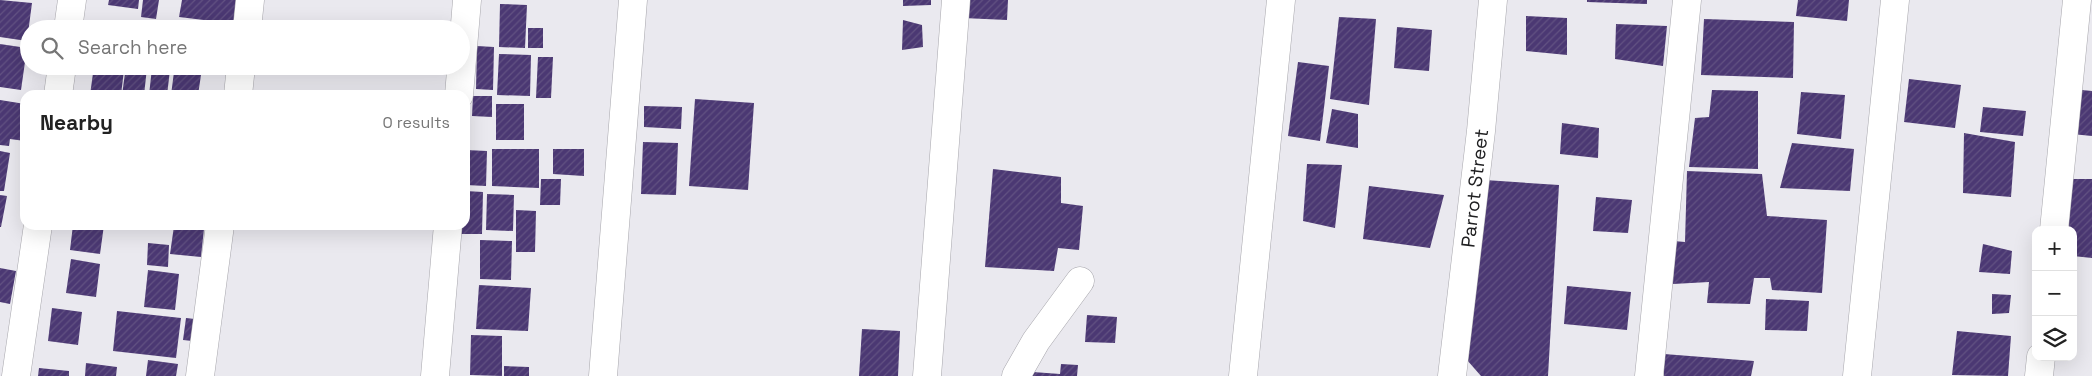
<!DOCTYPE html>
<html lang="en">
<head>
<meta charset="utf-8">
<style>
  :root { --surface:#fff; --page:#f6f6f6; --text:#222; --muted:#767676; --line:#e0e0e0 }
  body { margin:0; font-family:"Space Grotesk",sans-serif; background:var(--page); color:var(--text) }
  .controls { position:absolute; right:15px; bottom:15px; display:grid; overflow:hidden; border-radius:10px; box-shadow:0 5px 20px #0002 }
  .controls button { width:45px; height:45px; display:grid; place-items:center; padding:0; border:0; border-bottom:1px solid var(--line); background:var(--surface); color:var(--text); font:25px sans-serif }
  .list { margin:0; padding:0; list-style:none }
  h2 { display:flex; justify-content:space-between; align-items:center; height:65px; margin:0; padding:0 20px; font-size:21px }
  h2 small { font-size:16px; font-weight:400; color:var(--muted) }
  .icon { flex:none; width:28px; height:28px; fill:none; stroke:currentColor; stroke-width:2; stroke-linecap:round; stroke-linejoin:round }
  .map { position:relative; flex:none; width:2092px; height:376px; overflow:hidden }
  .search { position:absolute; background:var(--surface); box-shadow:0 5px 20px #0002; left:20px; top:20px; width:450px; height:55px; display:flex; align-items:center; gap:12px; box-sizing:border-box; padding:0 18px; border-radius:28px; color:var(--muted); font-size:19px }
  .panel { position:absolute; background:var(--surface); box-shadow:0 5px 20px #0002; left:20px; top:90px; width:450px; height:140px; border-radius:15px }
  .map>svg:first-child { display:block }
  .building { fill:url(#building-hatch) }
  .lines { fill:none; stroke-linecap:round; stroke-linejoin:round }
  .minor-casing { stroke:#a7a6ac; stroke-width:29 }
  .minor { stroke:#fff; stroke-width:28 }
  .labels { text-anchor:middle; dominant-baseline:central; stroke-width:5; stroke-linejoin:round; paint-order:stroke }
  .street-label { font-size:19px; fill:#202022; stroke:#f7f6fd }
</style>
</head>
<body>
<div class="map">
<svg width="2092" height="376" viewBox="0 0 2092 376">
  <defs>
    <pattern id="building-hatch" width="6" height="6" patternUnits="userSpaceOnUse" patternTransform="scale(1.25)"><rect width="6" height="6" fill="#4b3873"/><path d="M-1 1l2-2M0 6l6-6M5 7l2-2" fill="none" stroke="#625282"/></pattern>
  </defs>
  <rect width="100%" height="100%" fill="#eae9ef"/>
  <!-- building -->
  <path class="building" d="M0,0L32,3L27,41L0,37Z
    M109,0H139L138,9L108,5Z
    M143,0H159L156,19L141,17Z
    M182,0H240L237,24L179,17Z
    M903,0H931V5L903,6Z
    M964,0H1008L1007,20L963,18Z
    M1587,0H1647V4L1587,2Z
    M1798,0H1849L1847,21L1796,16Z
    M500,4L527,5L525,48L499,47Z
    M1526,16L1567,18V55L1526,51Z
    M1339,17L1376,19L1369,105L1330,99Z
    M1704,19L1794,22L1793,78L1701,75Z
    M106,20L136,24V29H105Z
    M903,20L922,25L923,47L902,50Z
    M177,23L207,27V29H176Z
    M1616,24L1667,26L1663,66L1615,59Z
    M1397,27L1432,30L1429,71L1394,68Z
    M528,28H543V48H528Z
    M0,44L27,48L21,90L0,87Z
    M477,46L494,47L493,90L476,89Z
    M499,54L531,55L530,96L497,95Z
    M538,57H553L551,98H536Z
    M1298,62L1329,66L1320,141L1288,136Z
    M94,66L124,70L121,95H90Z
    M126,66L147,68L144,95H122Z
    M152,68L170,70L167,95H149Z
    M174,72L201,75L198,95H171Z
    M1909,79L1961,85L1955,128L1904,122Z
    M1712,90L1758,91V169L1689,167L1695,118L1709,117Z
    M2082,90L2092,91V136L2072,134Z
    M1801,92L1845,95L1841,139L1797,134Z
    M473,96H492V117L472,116Z
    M695,99L754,103L748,190L689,186Z
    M0,100L25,104V141L10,139L9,146L0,145Z
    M496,104H524V140H496Z
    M644,106L682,107L681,129L644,127Z
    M1983,107L2026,111L2023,136L1980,132Z
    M1332,109L1358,114V148L1326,143Z
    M1562,123L1599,128L1598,158L1560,154Z
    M1964,133L2015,142L2011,197L1963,193Z
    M643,142L678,143L676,195L641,194Z
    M1792,143L1854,149L1850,191L1780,188Z
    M492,149H539V188L492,186Z
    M553,149H584V176L553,174Z
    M466,150L487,151L486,186L466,185Z
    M0,151L10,153L4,191H0Z
    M1307,164L1342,165L1335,228L1303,221Z
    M993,169L1061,177V203L1083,206L1079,250L1058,248L1054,271L985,267Z
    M1687,171L1762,174L1767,216L1827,220L1822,293L1772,290L1770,278H1754L1750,304L1707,303L1709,282L1673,284L1674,241L1685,242Z
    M541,179H561L560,205H540Z
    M2067,179H2092V258L2073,256V230H2062Z
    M1485,180L1559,185L1548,376H1481L1467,360Z
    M1369,186L1444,195L1430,248L1363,239Z
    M465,191L483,192L482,234H458V225H465Z
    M487,194L514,195L513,231L486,230Z
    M0,195L7,196L1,227H0Z
    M1596,197L1632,200L1628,233L1593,231Z
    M516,210L536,211L535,252H516Z
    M73,225H104L100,254L70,250Z
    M174,226L204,229L201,257L170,254Z
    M480,240L512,241L511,280L480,279Z
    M148,243L169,245L168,267L147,265Z
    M1983,244L2012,251L2010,274L1979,272Z
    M71,259L100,264L96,297L66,293Z
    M0,268L16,271L10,304L0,302Z
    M148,270L179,274L175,310L144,307Z
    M479,285L531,288L528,331L476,329Z
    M1567,286L1631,292L1627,330L1564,324Z
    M1992,294L2011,295L2009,313L1992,314Z
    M1766,299L1809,301L1807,331L1765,330Z
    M52,308L82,312L78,345L48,341Z
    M117,311L181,318L176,358L113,351Z
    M1087,315L1117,317L1115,343L1085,342Z
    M186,318L204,320L202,342L183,340Z
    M862,329L900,331L898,376H859Z
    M1957,331L2011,336L2008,376L1952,375Z
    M471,335L502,336V376L470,375Z
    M1664,354L1754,361L1751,376H1664Z
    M148,360L178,364L176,376H146Z
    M86,363L117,367L116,376H85Z
    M1061,364L1078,365L1077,376H1032L1033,372L1060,374Z
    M504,366L529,367V376H504Z
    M39,368L69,371V376H38Z"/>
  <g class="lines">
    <!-- minor casing -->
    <g class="minor-casing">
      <g id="minor">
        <path d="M68,29L72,0"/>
        <path d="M247,29L250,0"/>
        <path d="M58,95L62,66"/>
        <path d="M238,95L241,66"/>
        <path d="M459,95L467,0"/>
        <path d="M2054,230L2077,0"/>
        <path d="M16,376L38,225"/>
        <path d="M200,376L220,225"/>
        <path d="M435,376L448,225"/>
        <path d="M603,376L633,0"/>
        <path d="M927,376L956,0"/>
        <path d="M1016,376L1036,341L1080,281"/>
        <path d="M1243,376L1281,0"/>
        <path id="s1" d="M1452,376L1481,131L1493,0"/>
        <path d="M1649,376L1687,0"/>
        <path d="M1857,376L1895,0"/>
        <path d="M2039,376L2041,357"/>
      </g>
    </g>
    <!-- minor -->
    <use href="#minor" class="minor"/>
  </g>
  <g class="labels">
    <!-- street labels -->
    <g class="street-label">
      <text stroke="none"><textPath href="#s1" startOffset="189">Parrot Street</textPath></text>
    </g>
  </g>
</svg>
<div class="controls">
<button>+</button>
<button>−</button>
<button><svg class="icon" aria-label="layers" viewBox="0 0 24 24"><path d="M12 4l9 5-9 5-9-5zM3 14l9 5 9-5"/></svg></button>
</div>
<div class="search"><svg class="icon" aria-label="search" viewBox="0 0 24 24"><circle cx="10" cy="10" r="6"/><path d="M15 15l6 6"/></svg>Search here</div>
<section class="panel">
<h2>Nearby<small>0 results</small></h2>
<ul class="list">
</ul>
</section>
</div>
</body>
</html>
